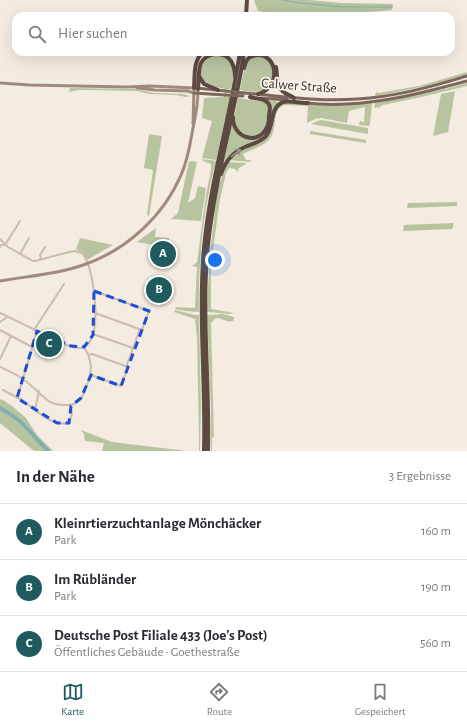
<!DOCTYPE html>
<html lang="de">
<head>
<meta charset="utf-8">
<style>
  :root { --surface:#fff; --page:#f7f7f7; --text:#2b2b33; --muted:#7c7c81; --line:#e1e1e2; --accent:#1f5a5e }
  body { margin:0; font-family:"Alegreya Sans",sans-serif; background:var(--page); color:var(--text) }
  .you { position:absolute; left:215px; top:260px; width:14px; height:14px; margin:-10px; border:3px solid #fff; border-radius:50%; background:#1a73e8; box-shadow:0 0 0 6px #1a73e833 }
  .badge { display:grid; place-items:center; width:26px; height:26px; border-radius:50%; background:var(--accent); color:#fff; font-size:13px; font-weight:700 }
  .pin { position:absolute; translate:-50% -50%; border:2px solid #fff; box-shadow:0 1px 4px #0006 }
  .list { margin:0; padding:0; list-style:none }
  h2 { display:flex; justify-content:space-between; align-items:center; height:52px; margin:0; padding:0 16px; font-size:17px }
  h2 small { font-size:13px; font-weight:400; color:var(--muted) }
  .list li { display:grid; grid-template-columns:26px 1fr auto; gap:12px; align-items:center; box-sizing:border-box; height:56px; padding:0 16px; border-top:1px solid var(--line) }
  .list b { display:block; font-size:15px; white-space:nowrap }
  .list p { margin:0; font-size:13px; white-space:nowrap; color:var(--muted) }
  .list em { font-size:13px; font-style:normal; color:var(--muted) }
  .icon { flex:none; width:22px; height:22px; fill:none; stroke:currentColor; stroke-width:2; stroke-linecap:round; stroke-linejoin:round }
  .map { position:relative; flex:none; width:467px; height:451px; overflow:hidden }
  .search { position:absolute; background:var(--surface); box-shadow:0 4px 16px #0002; left:12px; right:12px; top:12px; height:44px; display:flex; align-items:center; gap:10px; box-sizing:border-box; padding:0 14px; border-radius:12px; color:var(--muted); font-size:15px }
  .sheet { height:220px; background:var(--surface) }
  nav { display:flex; justify-content:space-around; align-items:center; box-sizing:border-box; height:56px; border-top:1px solid var(--line); background:var(--surface); font-size:11px; color:var(--muted) }
  nav a { display:grid; justify-items:center; gap:2px }
  nav .on { color:var(--accent) }
  .map>svg:first-child { display:block }
  .green { fill:#b8c4a0 }
  .lines { fill:none; stroke-linecap:round; stroke-linejoin:round }
  .stream { stroke:#7fb0b2; stroke-width:1 }
  .river { stroke:#7fb0b2; stroke-width:4 }
  .street { stroke:#cdbbac; stroke-width:2 }
  .secondary { stroke:#a18a7d; stroke-width:3 }
  .primary { stroke:#7d675c; stroke-width:3 }
  .highway { stroke:#5c4a42; stroke-width:4 }
  .primary-bridge { stroke:#7d675c; stroke-width:3 }
  .oneway { stroke:#9c8e87 }
  .marked { fill:none; stroke:#1d4ed8; stroke-width:3; stroke-dasharray:8 5; stroke-linejoin:round }
  .labels { text-anchor:middle; dominant-baseline:central; stroke-width:3.5; stroke-linejoin:round; paint-order:stroke }
  .street-label { font-size:14px; fill:#3b302b; stroke:#fbf5ee }
</style>
</head>
<body>
<div class="map">
<svg width="467" height="451" viewBox="0 0 467 451">
  <rect width="100%" height="100%" fill="#f4ebe1"/>
  <!-- green -->
  <path class="green" d="M254,0H309L341,3L393,4L392,10L320,16H279L258,11Z
    M212,55C216,56 221,55 225,57C237,62 233,79 231,89H225L207,85L200,75L203,63Z
    M253,57C256,57 260,56 263,57C278,62 274,88 259,91C253,93 246,91 240,90L245,65L247,62Z
    M467,72V75C437,83 407,91 375,96L376,92L378,93L419,86Z
    M467,83V86L417,98L383,105L378,108L376,107V108L374,107L375,103L449,88Z
    M70,88L135,89L154,93L183,94L190,96L186,97L176,95L150,94L136,91L89,90H78L69,92Z
    M455,91L448,132L433,136L441,94Z
    M225,97H230L216,160L202,158L212,121L202,118L204,98Z
    M238,98L265,102L269,106L267,124L262,133L253,137L245,136L236,128L234,117Z
    M266,100L276,101L278,103L269,127L263,137L229,156L224,163L232,123L243,137L263,135L271,109Z
    M285,103L308,104L372,103L370,124L369,126L359,125L360,121L364,122L365,107L349,111L347,123L321,118L315,119L307,123L308,106L285,105C272,108 277,125 272,135C268,145 252,149 243,154L246,160H252L249,162L229,160L235,154L264,140L278,106Z
    M321,120L368,128V134L311,124L318,121Z
    M310,131L366,140V143L310,134Z
    M149,134L162,136L149,216L147,215L153,170L144,168Z
    M202,159L216,161C203,210 198,262 199,312L185,311L175,309L176,307L195,308L197,267L192,266L195,264L197,262L206,195L211,170V164L203,161Z
    M189,161L197,162L188,203L195,198L198,186L206,188L201,221L171,219L178,213Z
    M228,162L246,163V164L239,168L237,172L235,169L229,168L226,173L220,199L211,264V309L234,313L230,314L207,312C208,280 210,250 214,219C216,199 219,179 228,162Z
    M457,202V206L407,208L408,203Z
    M454,223L452,229L403,231L404,225Z
    M156,228L155,237L169,238V248H172L171,261L154,259V245L137,242Z
    M80,238L113,245L87,260L83,253L76,249Z
    M175,310L195,315H199L201,405L200,451H199V437L197,338L195,319L174,312Z
    M223,314L234,317L233,321C227,323 222,318 216,318L211,323L214,437L212,438V451H211V407L207,315Z
    M0,399L3,400L12,406L26,418L37,435L53,451H34L0,423Z
    M81,430L112,442L187,451H102L104,443L85,441L84,434Z"/>
  <g class="lines">
    <!-- stream -->
    <path class="stream" d="M282,0L301,3L342,7H392"/>
    <!-- river -->
    <path class="river" d="M0,408L10,414L21,422L48,451"/>
    <!-- street -->
    <path class="street" d="M0,239C3,242 5,245 8,247L33,261H35L69,252L75,251L82,253C85,257 87,260 88,264C94,280 105,347 79,348C70,348 61,342 53,338C35,330 18,322 0,313
      M0,247L1,245H5L20,221
      M20,254L29,238
      M41,260L40,255L45,247
      M94,291L149,311L142,330L95,313
      M0,322L7,317
      M0,330L32,347
      M34,330L64,284
      M93,334L133,348
      M89,355L92,354L128,367L121,386L91,375
      M0,359L11,336
      M0,367C8,371 17,374 24,380C33,386 42,397 50,402C54,404 60,405 65,405C79,406 83,397 87,385C93,370 92,360 84,347
      M126,367L140,329
      M3,390L22,400L35,410
      M39,391L35,410C43,417 57,426 69,423L72,414L71,406
      M17,398L29,359L37,331"/>
    <!-- secondary -->
    <path class="secondary" d="M0,83L30,85L127,87L150,86L194,88L193,124
      M137,88L155,90L187,91L194,93
      M0,281C29,276 59,274 86,264C128,249 164,215 181,175C188,160 190,144 193,128C196,115 198,102 198,89"/>
    <!-- primary -->
    <path class="primary" d="M196,88L226,91
      M194,93L225,95
      M244,93C282,96 319,102 357,99C394,97 431,87 467,76
      M261,98L287,100
      M307,103C360,109 416,95 467,81"/>
    <!-- highway -->
    <path class="highway" d="M246,16L247,0
      M276,67C278,76 275,87 285,93C288,95 291,95 294,98
      M244,68C245,62 248,57 253,56C276,49 284,86 258,94
      M199,76L204,84L218,90
      M194,88C195,75 193,61 203,52
      M198,89C199,81 198,70 201,63C207,52 224,51 231,61C234,66 235,71 235,77
      M233,117C232,137 258,147 267,127C269,124 269,119 269,115C270,111 271,106 268,103C264,98 256,99 250,97
      M221,174C225,162 233,152 245,147C252,144 261,142 266,136C274,126 270,109 281,103C288,99 300,104 308,103
      M204,451C206,383 198,316 204,248C210,182 230,118 240,52
      M208,451C210,382 201,314 208,245C212,206 220,168 229,129C234,103 241,78 244,52"/>
    <!-- primary-bridge -->
    <path class="primary-bridge" d="M226,91L244,93
      M225,95L243,96"/>
  </g>
  <!-- one-way arrows -->
  <defs><path id="oneway-shaft" d="M-6 0H5M1.5-3L5.5 0L1.5 3" fill="none" stroke-width="1.6" stroke-linecap="round" stroke-linejoin="round"/></defs>
  <use class="oneway" href="#oneway-shaft" transform="translate(236 153) rotate(-37)"/>
  <!-- marked area -->
  <path class="marked" d="M94,291L149,311L121,386L91,375L81,398L71,406L69,423H57L17,398L37,331L71,346L84,347L93,335Z"/>
  <g class="labels">
    <!-- street labels -->
    <g class="street-label">
      <text transform="translate(299 86) rotate(4)">Calwer Straße</text>
    </g>
  </g>
</svg>
<div class="you"></div>
<div class="pin badge" style="left:163px;top:254px">A</div>
<div class="pin badge" style="left:159px;top:290px">B</div>
<div class="pin badge" style="left:49px;top:344px">C</div>
<div class="search"><svg class="icon" aria-label="search" viewBox="0 0 24 24"><circle cx="10" cy="10" r="6"/><path d="M15 15l6 6"/></svg>Hier suchen</div>
</div>
<section class="sheet">
<h2>In der Nähe<small>3 Ergebnisse</small></h2>
<ul class="list">
<li><span class="badge">A</span><div><b>Kleinrtierzuchtanlage Mönchäcker</b><p>Park</p></div><em>160 m</em></li>
<li><span class="badge">B</span><div><b>Im Rübländer</b><p>Park</p></div><em>190 m</em></li>
<li><span class="badge">C</span><div><b>Deutsche Post Filiale 433 (Joe's Post)</b><p>Öffentliches Gebäude · Goethestraße</p></div><em>560 m</em></li>
</ul>
</section>
<nav>
<a class="on"><svg class="icon" aria-label="map" viewBox="0 0 24 24"><path d="M3 6l6-2 6 2 6-2v14l-6 2-6-2-6 2zM9 4v14M15 6v14"/></svg>Karte</a>
<a><svg class="icon" aria-label="directions" viewBox="0 0 24 24"><path d="M12 3l9 9-9 9-9-9zM9 14v-3h6M13 9l2 2-2 2"/></svg>Route</a>
<a><svg class="icon" aria-label="saved" viewBox="0 0 24 24"><path d="M7 4h10v16l-5-4-5 4z"/></svg>Gespeichert</a>
</nav>
</body>
</html>
